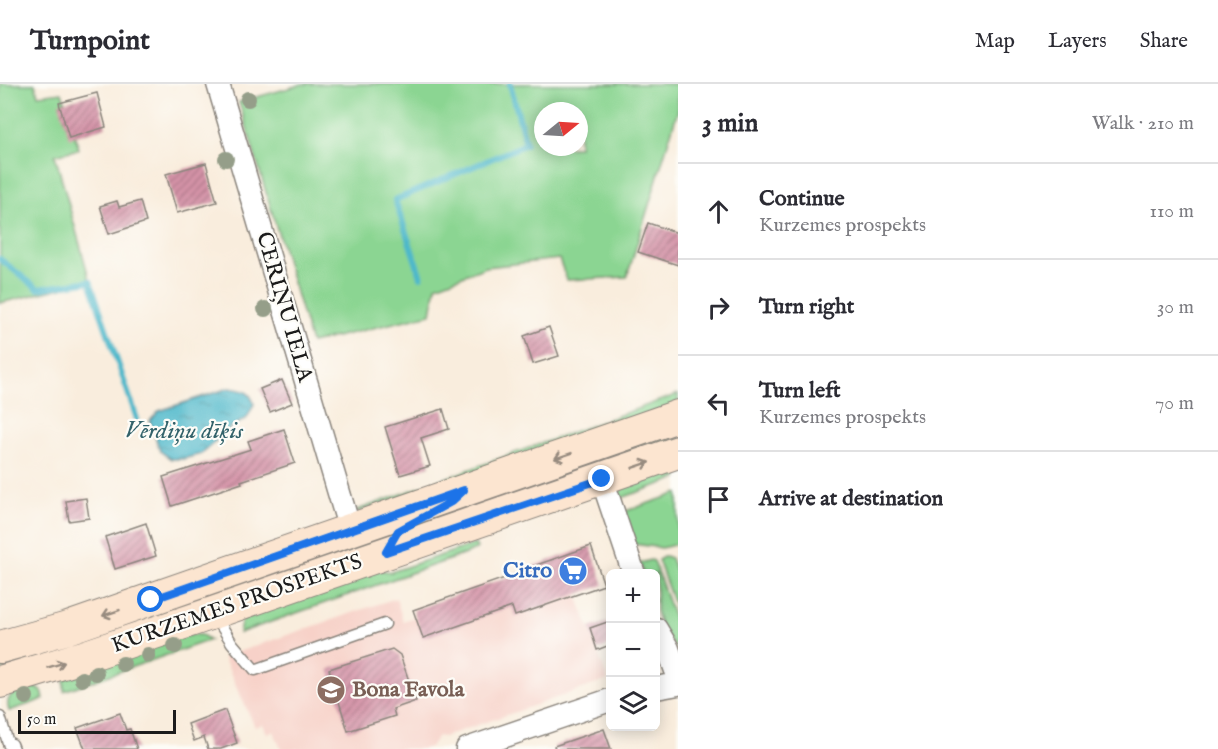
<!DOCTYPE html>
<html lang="en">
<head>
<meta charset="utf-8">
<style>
  :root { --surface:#fff; --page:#f2f2f3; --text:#2b2b33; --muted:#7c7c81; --line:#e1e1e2 }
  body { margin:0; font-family:"IM FELL English",serif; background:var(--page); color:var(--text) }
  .controls { position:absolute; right:18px; bottom:18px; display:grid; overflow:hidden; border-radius:9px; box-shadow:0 3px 15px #0003 }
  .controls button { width:54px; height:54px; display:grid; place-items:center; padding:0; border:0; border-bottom:2px solid var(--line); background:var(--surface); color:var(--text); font:30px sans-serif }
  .compass { position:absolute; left:534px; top:18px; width:54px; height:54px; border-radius:50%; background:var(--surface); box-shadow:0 3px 15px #0003; rotate:72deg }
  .scale { position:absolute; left:18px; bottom:15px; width:158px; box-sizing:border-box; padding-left:6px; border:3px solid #1c1c1c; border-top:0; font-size:16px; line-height:21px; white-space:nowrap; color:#1c1c1c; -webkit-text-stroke:4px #fdfcf7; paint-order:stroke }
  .stop { position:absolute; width:18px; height:18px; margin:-14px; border:4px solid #1a73e8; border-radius:50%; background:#fff }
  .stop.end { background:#1a73e8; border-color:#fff; box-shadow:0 2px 6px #0008 }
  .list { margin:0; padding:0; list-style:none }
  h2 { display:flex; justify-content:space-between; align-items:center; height:78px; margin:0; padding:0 24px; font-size:26px }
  h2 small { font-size:20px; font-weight:400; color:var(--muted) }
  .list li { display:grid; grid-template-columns:39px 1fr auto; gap:18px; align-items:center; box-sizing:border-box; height:96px; padding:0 24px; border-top:2px solid var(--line) }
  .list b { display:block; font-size:22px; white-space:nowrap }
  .list p { margin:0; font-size:20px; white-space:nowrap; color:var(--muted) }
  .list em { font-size:20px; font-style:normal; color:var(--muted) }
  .icon { flex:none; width:33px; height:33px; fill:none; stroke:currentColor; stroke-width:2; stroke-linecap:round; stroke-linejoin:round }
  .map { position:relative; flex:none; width:678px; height:665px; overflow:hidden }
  header { display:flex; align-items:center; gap:36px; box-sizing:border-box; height:84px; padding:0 30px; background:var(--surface); border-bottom:2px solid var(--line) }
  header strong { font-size:28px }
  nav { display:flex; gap:33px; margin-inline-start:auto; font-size:21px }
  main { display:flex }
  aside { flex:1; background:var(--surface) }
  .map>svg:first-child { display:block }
  .built { fill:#f7d1c8 }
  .green { fill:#8bd592; stroke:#547857; stroke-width:1.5; fill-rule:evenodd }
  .water { fill:url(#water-ripples); stroke:#356a73; stroke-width:1.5 }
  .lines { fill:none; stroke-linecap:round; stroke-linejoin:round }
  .stream { stroke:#4eb8ca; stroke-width:6 }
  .building { fill:url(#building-hatch) }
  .service-casing { stroke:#8a847c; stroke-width:13 }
  .minor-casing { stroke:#8a847c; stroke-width:25 }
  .secondary-casing { stroke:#8a847c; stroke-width:34 }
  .service { stroke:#fff; stroke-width:10 }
  .minor { stroke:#fff; stroke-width:22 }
  .secondary { stroke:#fce5d0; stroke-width:32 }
  .tree { fill:#959e89 }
  .oneway { stroke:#978b7f }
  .route { stroke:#1a73e8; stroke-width:8 }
  .labels { text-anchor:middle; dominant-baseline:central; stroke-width:4.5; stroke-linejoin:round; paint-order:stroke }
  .street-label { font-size:22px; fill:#1c1c1c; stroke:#fdfcf7 }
  .shop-label { font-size:22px; font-weight:bold; fill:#366cbe; stroke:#fdfcf7; text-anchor:end }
  .education-label { font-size:22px; font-weight:bold; fill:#785e54; stroke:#fdfcf7; text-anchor:start }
  .water-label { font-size:24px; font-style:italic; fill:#32626a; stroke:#fdfcf7 }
</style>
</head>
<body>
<header>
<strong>Turnpoint</strong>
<nav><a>Map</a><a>Layers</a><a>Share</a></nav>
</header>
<main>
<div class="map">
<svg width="678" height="665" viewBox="0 0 678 665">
  <defs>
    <pattern id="water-ripples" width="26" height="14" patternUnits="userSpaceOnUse" patternTransform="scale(1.5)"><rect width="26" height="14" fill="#4eb8ca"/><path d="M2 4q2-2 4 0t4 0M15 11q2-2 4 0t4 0" fill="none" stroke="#4095a3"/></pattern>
    <pattern id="building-hatch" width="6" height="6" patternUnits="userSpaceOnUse" patternTransform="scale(1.5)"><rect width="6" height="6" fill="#d493a7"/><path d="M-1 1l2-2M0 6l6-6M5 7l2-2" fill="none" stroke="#ab7787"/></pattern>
  </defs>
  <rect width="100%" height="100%" fill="#fdfcf7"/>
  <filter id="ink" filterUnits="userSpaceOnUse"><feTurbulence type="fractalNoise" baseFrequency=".0167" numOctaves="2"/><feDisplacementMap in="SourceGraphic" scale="12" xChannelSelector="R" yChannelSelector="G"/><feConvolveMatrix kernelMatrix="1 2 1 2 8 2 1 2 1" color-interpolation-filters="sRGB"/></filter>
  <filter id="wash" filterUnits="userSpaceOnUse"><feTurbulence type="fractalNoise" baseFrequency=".008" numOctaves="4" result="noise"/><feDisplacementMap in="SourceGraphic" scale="24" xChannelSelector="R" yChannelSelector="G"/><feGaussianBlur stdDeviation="1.35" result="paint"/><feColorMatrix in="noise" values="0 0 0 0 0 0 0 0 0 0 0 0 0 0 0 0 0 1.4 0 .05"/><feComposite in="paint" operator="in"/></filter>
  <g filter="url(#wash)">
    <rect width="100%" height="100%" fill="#f9eddd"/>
    <!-- built -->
    <path class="built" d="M591,462L604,501L577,511L608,596L443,653L438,652L430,663L423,665H281L274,647L267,649L263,640L255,643L223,573L396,514L403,537L415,533L413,526L525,487V485Z"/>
    <!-- green -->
    <path class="green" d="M0,0H35L38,11L62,8L79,65L55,71L90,197L0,219Z
      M303,0H678V26L627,193L567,196L559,175L486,183L436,202L431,230L311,259L239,18ZM543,27H579V63H543Z
      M678,310V320L358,428L354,427Z
      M678,344V356L458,431L480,414Z
      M678,380V394L619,415L620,407L625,400Z
      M678,409V460L662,464L634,460L623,428Z
      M369,455L371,459L0,586V574Z
      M475,460L477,464L471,468L239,549L242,534L374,485L391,488Z
      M665,472L671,474L678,494V532L658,476Z
      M651,476L654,477L678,546V567L661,544L656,527V490L643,489L640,479Z
      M191,550L202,551L210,556L64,607V597L69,590Z
      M31,601L42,607L44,615L9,627C3,610 18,607 31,601Z"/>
    <!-- water -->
    <path class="water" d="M229,304C242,306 250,306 254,320L247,334L230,344L201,370L183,375H171L160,367L150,337L159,327Z"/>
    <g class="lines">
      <!-- stream -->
      <path class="stream" d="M0,175L38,205L90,197L137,335
        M421,193L395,116L526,60L510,0"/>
    </g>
    <g id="blocks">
      <!-- building -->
      <path class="building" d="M97,9L106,43L69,54L59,19Z
        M206,79L217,118L177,129L166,90Z
        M117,117L119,123L140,117L146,138L109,150L100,122Z
        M648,139L678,149V181L638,168Z
        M549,243L559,272L533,280L524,252Z
        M282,296L292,319L270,328L260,305Z
        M443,325L449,345L421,354L430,382L400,391L385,343Z
        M284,345L295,379L241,397L242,399L172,422L163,393L251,365L248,357Z
        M86,414L89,434L69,437L66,417Z
        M146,439L156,472L115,485L105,453Z
        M591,462L604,501L515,532L512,523L423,554L413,526L525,487V485Z
        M610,537V561L597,566L590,544Z
        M392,565L400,571L416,617L393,625L395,632L348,647L329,585Z
        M225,626L237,659L221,665H208L204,653L194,657L188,640Z
        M120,629L126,646L130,645L137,665H85L77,644Z
        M604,645L611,665H555L554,662Z"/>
    </g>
  </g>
  <g filter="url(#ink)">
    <use href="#blocks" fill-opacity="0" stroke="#8a847c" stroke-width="1.5"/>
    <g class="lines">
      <!-- service casing -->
      <g class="service-casing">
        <path id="service" d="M215,532L232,559L255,586L385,540
          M0,633L9,662L12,660L14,665"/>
      </g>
      <!-- minor casing -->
      <g class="minor-casing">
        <path id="minor" d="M218,0L350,446
          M602,395L634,490
          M656,545L668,565L678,592
          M656,604L678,600
          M467,665L610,616"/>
      </g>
      <!-- secondary casing -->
      <g class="secondary-casing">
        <path id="secondary" d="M0,563L68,544L678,332
          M0,598L86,572L213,529L678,368"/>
      </g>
      <!-- service -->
      <use href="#service" class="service"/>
      <!-- minor -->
      <use href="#minor" class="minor"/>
      <!-- secondary -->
      <use href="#secondary" class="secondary"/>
    </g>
    <!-- trees -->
    <g class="tree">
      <circle cx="248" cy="15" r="8"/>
      <circle cx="226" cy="75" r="8"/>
      <circle cx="265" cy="225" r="8"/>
      <circle cx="175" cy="562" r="8"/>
      <circle cx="148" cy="571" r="8"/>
      <circle cx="123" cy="580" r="8"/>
      <circle cx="96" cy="589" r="8"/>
      <circle cx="82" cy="595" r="8"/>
      <circle cx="26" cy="613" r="8"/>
    </g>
    <!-- one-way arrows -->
    <defs><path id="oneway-shaft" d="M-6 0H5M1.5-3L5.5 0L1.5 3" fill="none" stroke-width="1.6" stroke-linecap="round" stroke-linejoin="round" transform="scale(1.5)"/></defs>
    <g class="oneway">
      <use href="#oneway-shaft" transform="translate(563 372) rotate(161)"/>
      <use href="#oneway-shaft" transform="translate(641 381) rotate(-19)"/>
      <use href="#oneway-shaft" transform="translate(111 529) rotate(161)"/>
      <use href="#oneway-shaft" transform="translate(56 581) rotate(-17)"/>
    </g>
  </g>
  <g class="lines" filter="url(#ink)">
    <!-- route -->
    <path class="route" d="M151,516L464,406L451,418L398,447L386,468L602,395"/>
  </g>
  <!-- icons -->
  <defs>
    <g id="supermarket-disc" transform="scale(1.5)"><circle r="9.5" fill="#3f7fe0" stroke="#fdfcf7"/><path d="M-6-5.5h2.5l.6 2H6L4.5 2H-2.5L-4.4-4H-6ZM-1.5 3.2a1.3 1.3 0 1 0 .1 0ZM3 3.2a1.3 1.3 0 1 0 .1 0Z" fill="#fff"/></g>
    <g id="school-disc" transform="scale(1.5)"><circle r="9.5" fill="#8d6e63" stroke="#fdfcf7"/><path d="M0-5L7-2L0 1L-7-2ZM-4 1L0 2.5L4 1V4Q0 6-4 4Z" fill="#fff"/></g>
  </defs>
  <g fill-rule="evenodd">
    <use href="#supermarket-disc" x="573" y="487"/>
    <use href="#school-disc" x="331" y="606"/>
  </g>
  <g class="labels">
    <!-- street labels -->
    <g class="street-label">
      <text transform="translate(284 223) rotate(74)">CERIŅU IELA</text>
      <text transform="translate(237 520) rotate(-19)">KURZEMES PROSPEKTS</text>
    </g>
    <!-- shop labels -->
    <g class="shop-label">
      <text x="552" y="487">Citro</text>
    </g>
    <!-- education labels -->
    <g class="education-label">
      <text x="352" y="606">Bona Favola</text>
    </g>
    <!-- water labels -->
    <g class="water-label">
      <text x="184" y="347">Vērdiņu dīķis</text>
    </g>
  </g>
</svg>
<div class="controls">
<button>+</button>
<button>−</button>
<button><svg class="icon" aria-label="layers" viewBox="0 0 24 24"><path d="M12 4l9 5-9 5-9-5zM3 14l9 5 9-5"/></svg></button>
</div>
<svg class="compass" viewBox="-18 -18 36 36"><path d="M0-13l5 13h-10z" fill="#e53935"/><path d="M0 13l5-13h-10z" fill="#7c7c81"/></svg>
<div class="scale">50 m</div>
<div class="stop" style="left:151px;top:516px"></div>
<div class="stop end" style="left:602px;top:395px"></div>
</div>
<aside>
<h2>3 min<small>Walk · 210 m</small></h2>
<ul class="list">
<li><svg class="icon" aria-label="ahead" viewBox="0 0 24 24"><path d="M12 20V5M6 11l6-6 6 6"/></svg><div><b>Continue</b><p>Kurzemes prospekts</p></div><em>110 m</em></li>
<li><svg class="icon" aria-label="right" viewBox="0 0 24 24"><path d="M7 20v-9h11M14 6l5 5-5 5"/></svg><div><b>Turn right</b></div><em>30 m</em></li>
<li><svg class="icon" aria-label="left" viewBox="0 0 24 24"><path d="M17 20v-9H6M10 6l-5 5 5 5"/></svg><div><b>Turn left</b><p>Kurzemes prospekts</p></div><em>70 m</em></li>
<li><svg class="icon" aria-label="arrive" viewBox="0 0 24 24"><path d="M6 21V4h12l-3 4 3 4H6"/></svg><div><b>Arrive at destination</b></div></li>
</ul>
</aside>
</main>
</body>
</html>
